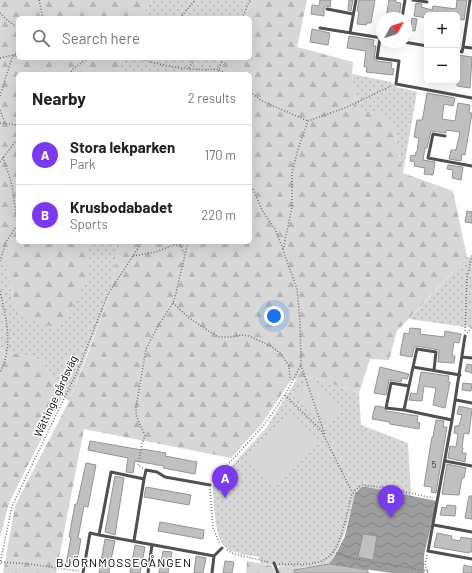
<!DOCTYPE html>
<html lang="en">
<head>
<meta charset="utf-8">
<style>
  :root { --surface:#fff; --page:#f6f6f6; --text:#222; --muted:#767676; --line:#e0e0e0; --accent:#7c3aed }
  body { margin:0; font-family:Barlow,sans-serif; background:var(--page); color:var(--text) }
  .controls { position:absolute; right:12px; top:12px; display:grid; overflow:hidden; border-radius:6px; box-shadow:0 4px 16px #0002 }
  .controls button { width:36px; height:36px; display:grid; place-items:center; padding:0; border:0; border-bottom:1px solid var(--line); background:var(--surface); color:var(--text); font:20px sans-serif }
  .compass { position:absolute; left:376px; top:12px; width:36px; height:36px; border-radius:50%; background:var(--surface); box-shadow:0 4px 16px #0002; rotate:51deg }
  .you { position:absolute; left:274px; top:316px; width:14px; height:14px; margin:-10px; border:3px solid #fff; border-radius:50%; background:#1a73e8; box-shadow:0 0 0 6px #1a73e833 }
  .badge { display:grid; place-items:center; width:26px; height:26px; border-radius:50%; background:var(--accent); color:#fff; font-size:13px; font-weight:700 }
  .pin { position:absolute; translate:-50% -33px; filter:drop-shadow(0 1px 2px #0008) }
  .pin::after { content:''; position:absolute; top:21px; width:14px; height:12px; background:inherit; clip-path:polygon(0 0,100% 0,50% 100%) }
  .list { margin:0; padding:0; list-style:none }
  h2 { display:flex; justify-content:space-between; align-items:center; height:52px; margin:0; padding:0 16px; font-size:17px }
  h2 small { font-size:13px; font-weight:400; color:var(--muted) }
  .list li { display:grid; grid-template-columns:26px 1fr auto; gap:12px; align-items:center; box-sizing:border-box; height:60px; padding:0 16px; border-top:1px solid var(--line) }
  .list b { display:block; font-size:15px; white-space:nowrap }
  .list p { margin:0; font-size:13px; white-space:nowrap; color:var(--muted) }
  .list em { font-size:13px; font-style:normal; color:var(--muted) }
  .icon { flex:none; width:22px; height:22px; fill:none; stroke:currentColor; stroke-width:2; stroke-linecap:round; stroke-linejoin:round }
  .map { position:relative; flex:none; width:472px; height:573px; overflow:hidden }
  .search { position:absolute; background:var(--surface); box-shadow:0 4px 16px #0002; left:16px; top:16px; width:236px; height:44px; display:flex; align-items:center; gap:10px; box-sizing:border-box; padding:0 14px; border-radius:6px; color:var(--muted); font-size:15px }
  .panel { position:absolute; background:var(--surface); box-shadow:0 4px 16px #0002; left:16px; top:72px; width:236px; height:172px; border-radius:6px }
  .map>svg:first-child { display:block }
  .grass { fill:url(#grass-dots) }
  .forest { fill:url(#forest-firs) }
  .garden { fill:#d7d7d7 }
  .water { fill:url(#water-waves) }
  .building { fill:#c0c0c0; stroke:#949494 }
  .lines { fill:none; stroke-linecap:round; stroke-linejoin:round }
  .path { stroke:#727272; stroke-width:1.5; stroke-dasharray:1 2; stroke-linecap:butt }
  .lane { stroke:#505050; stroke-width:3 }
  .labels { text-anchor:middle; dominant-baseline:central; stroke-width:3; stroke-linejoin:round; paint-order:stroke }
  .number-label { font-size:9px; fill:#303030 }
  .street-label { font-size:11px; fill:#000; stroke:#fff }
  .neighbourhood-label { font-size:12px; letter-spacing:1px; fill:#000; stroke:#fff }
</style>
</head>
<body>
<div class="map">
<svg width="472" height="573" viewBox="0 0 472 573">
  <defs>
    <pattern id="grass-dots" width="8" height="8" patternUnits="userSpaceOnUse"><rect width="8" height="8" fill="#d7d7d7"/><path d="M2 2h.1M6 6h.1" fill="none" stroke="#b7b7b7" stroke-width="1.8" stroke-linecap="round"/></pattern>
    <pattern id="forest-firs" width="22" height="20" patternUnits="userSpaceOnUse"><rect width="22" height="20" fill="#d7d7d7"/><path d="M5 1l3.5 6h-7zM16 11l3.5 6h-7z" fill="#b7b7b7"/></pattern>
    <pattern id="water-waves" width="16" height="10" patternUnits="userSpaceOnUse"><rect width="16" height="10" fill="#9e9e9e"/><path d="M0 5q4-4 8 0t8 0" fill="none" stroke="#868686"/></pattern>
  </defs>
  <rect width="100%" height="100%" fill="#fff"/>
  <!-- grass -->
  <path class="grass" d="M152,0H253L244,18H140Z
    M122,58H226L222,67L209,74H122L119,67Z
    M352,74L391,82L397,87L417,92L403,173L393,124L380,114L357,109Z
    M87,242H120L110,294L69,401L63,396L41,360L0,350V256L6,260L16,314L87,280Z
    M467,257H472V328L409,319Z
    M312,377L359,393L361,425L408,443L411,496L367,487L357,490L355,493C348,520 345,541 329,564L299,568L261,564L259,557C249,555 233,554 225,547C214,537 214,501 213,486L266,428L297,379Z"/>
  <!-- forest -->
  <path class="forest" d="M0,0H152L140,18H18V58H122L119,67L122,74H18V242H87V280L62,324L56,328L16,314L6,260L0,256Z
    M253,0H307L297,47L353,62L352,74L357,109L380,114L393,124L403,173L453,191L467,257L397,331L389,360L370,359L359,393L312,377L291,380L261,425L231,458L84,429L56,573H3L15,506L69,401L86,359L110,294L120,242H250V74H209L222,67L226,58H250V18H244Z
    M0,350L41,360L63,396L9,503L0,537Z
    M247,561L272,566L276,573H246Z
    M280,566L299,568L298,573H279L277,570Z"/>
  <!-- garden -->
  <path class="garden" d="M312,380L341,408L327,423L297,394Z
    M292,413L321,442L275,488L246,459Z"/>
  <!-- water -->
  <path class="water" d="M362,487H367L437,501L424,555V573H392L329,564L336,554L345,536L355,493Z"/>
  <!-- building -->
  <path class="building" d="M320,0H331L330,7L326,6L324,8V16L311,14L312,5L319,6Z
    M349,0H353L351,11L348,10Z
    M359,0H375L371,23H367L366,25L357,24L359,12L357,11Z
    M389,0H396L395,2L401,3L399,18H386Z
    M457,0H467L464,20L457,19V15H427V18L414,16L416,3L422,4L421,7L432,10L433,6L456,9Z
    M412,18L417,19L415,31L411,30L409,40L406,39V23L411,24Z
    M312,29L330,33L328,45L310,42Z
    M349,36L374,40L373,46H376L374,59L377,61L392,63L391,68L394,69L393,75L366,72L367,67H364L366,51L347,48Z
    M457,55L472,57L470,88L457,86Z
    M427,93L455,98L453,106L444,104L442,119L455,121L458,103L470,105L469,113H472L465,155L462,154L461,161L449,159L451,150H456L460,132L446,130V133L431,131L427,148H425L423,160L435,162L433,175L424,174L425,168L414,166L415,162L410,161L411,155L415,156L416,152H417L419,138L414,137L417,120H422L423,116Z
    M448,165L463,167L461,180L452,178L453,170L447,169Z
    M467,211L472,212V223L465,222Z
    M410,328L421,329L420,334L444,337L445,331L461,334L459,343L454,342L452,356H455L454,363L438,362L439,350L417,346L414,348L412,357L400,355L404,333L409,334Z
    M467,364L472,365V373L465,371Z
    M380,367L409,374L407,379L402,378L401,382L389,380L386,395L374,393Z
    M421,372L449,376L448,382H450L445,408L433,405L436,388L424,386L422,401L409,400L411,393L417,394Z
    M463,383L472,384L471,391L462,390Z
    M375,406L383,407L386,411L418,416L417,422L420,423L419,429L390,424V422L372,419Z
    M459,406L472,409L469,434L464,433L462,447L463,448L462,453H466L465,462L448,458L450,446L456,447L458,434L454,433L455,426H459L462,415L457,414Z
    M436,420L444,421L443,427H447L436,493L431,492L432,487L424,486L432,437H433Z
    M90,441L142,450V449L166,453L165,456L197,462L195,474L163,468L164,466L135,461L133,473L126,472L128,458L88,450Z
    M86,463L96,465L88,507L84,506L78,538L81,539L76,567L66,565L71,537H69L75,504H77Z
    M447,464L466,468L464,478L462,477L459,495L442,494Z
    M115,476L124,478L115,535L105,532Z
    M146,487L191,495L189,505L144,497Z
    M469,496H472V519L465,518Z
    M447,505L456,506L455,516L440,515L442,507L446,508Z
    M160,522L204,530L203,539L158,531Z
    M437,533L452,536L451,539L460,541L461,537L472,539V552H469V553L434,547Z
    M363,534L377,536L373,560L358,557Z
    M105,539L115,541L112,555L109,573H99Z
    M135,545L145,547L140,573H130Z
    M163,551L172,552L168,573H159Z
    M196,556L206,558L203,573H194Z
    M225,561L234,562L232,573H223Z
    M329,564L368,570V573H294V570Z
    M464,565L472,567V573H463Z"/>
  <g class="lines">
    <!-- path -->
    <path class="path" d="M39,0L43,18
      M0,13L7,20L18,28
      M180,18L195,0
      M242,18L250,0
      M0,58L18,54
      M140,58C162,67 195,71 218,69L226,74
      M189,68L195,58
      M69,74L73,69L88,58
      M217,74L223,58
      M250,92L262,101L308,121
      M0,96L13,55
      M0,110L5,123
      M0,123L18,125
      M3,157L12,185L14,201L18,222
      M0,162L18,138
      M250,189H253L263,212L275,229L283,249
      M133,256L156,252L173,245H180L184,253
      M0,261L6,242L18,224
      M0,291C6,320 14,344 0,373
      M173,303L189,318L218,337H230L242,335L249,336L271,346L282,355L289,366L290,380
      M465,331L467,278L472,255
      M467,333L472,327
      M301,365L325,435
      M285,395L321,430L352,492
      M143,468L138,465L142,443L145,436L136,415V407L146,349L158,326L173,303L176,293L188,242
      M213,481L264,425L285,395L301,365L300,322L297,289L283,250L292,207V172L299,146L308,121L347,107L391,86
      M210,489L213,528L220,544
      M227,550L234,554L269,562
      M333,552L350,558L428,571
      M427,555L425,565L428,573
      M1,562L29,564L79,571
      M0,564L12,506L77,372L108,294L142,242
      M279,564C332,566 335,561 348,510C351,497 350,493 362,485L387,488L433,498"/>
    <!-- lane -->
    <path class="lane" d="M413,0L427,2
      M470,0L463,47L472,48
      M327,9L353,14
      M402,18L405,0
      M320,28L382,38
      M350,33L356,0
      M380,38L377,58L399,61L396,84L472,98
      M404,42L427,46
      M457,51L462,52L463,47
      M445,136L433,134L428,158L472,166
      M465,336L452,420L428,551L472,559
      M463,357L472,358
      M413,367L417,349L436,352L434,370
      M456,400L472,403
      M404,410L386,408L391,383L409,386
      M452,420L404,410L413,367L460,375
      M445,461L472,466
      M210,485L165,477L157,472L146,470L144,479L111,472L99,535L214,556L222,548
      M434,525L472,532
      M134,541L144,479
      M274,563L278,573
      M83,573L90,533L99,535
      M148,573L152,545
      M212,573L214,556"/>
  </g>
  <g class="labels">
    <!-- number labels -->
    <g class="number-label">
      <text x="434" y="464">5</text>
    </g>
    <!-- street labels -->
    <g class="street-label">
      <text transform="translate(55 396) rotate(-65)">Wättinge gårdsväg</text>
    </g>
    <!-- neighbourhood labels -->
    <g class="neighbourhood-label">
      <text x="124" y="562">BJÖRNMOSSEGÅNGEN</text>
    </g>
  </g>
</svg>
<div class="controls">
<button>+</button>
<button>−</button>
</div>
<svg class="compass" viewBox="-18 -18 36 36"><path d="M0-13l5 13h-10z" fill="#e53935"/><path d="M0 13l5-13h-10z" fill="#767676"/></svg>
<div class="you"></div>
<div class="pin badge" style="left:225px;top:498px">A</div>
<div class="pin badge" style="left:391px;top:518px">B</div>
<div class="search"><svg class="icon" aria-label="search" viewBox="0 0 24 24"><circle cx="10" cy="10" r="6"/><path d="M15 15l6 6"/></svg>Search here</div>
<section class="panel">
<h2>Nearby<small>2 results</small></h2>
<ul class="list">
<li><span class="badge">A</span><div><b>Stora lekparken</b><p>Park</p></div><em>170 m</em></li>
<li><span class="badge">B</span><div><b>Krusbodabadet</b><p>Sports</p></div><em>220 m</em></li>
</ul>
</section>
</div>
</body>
</html>
